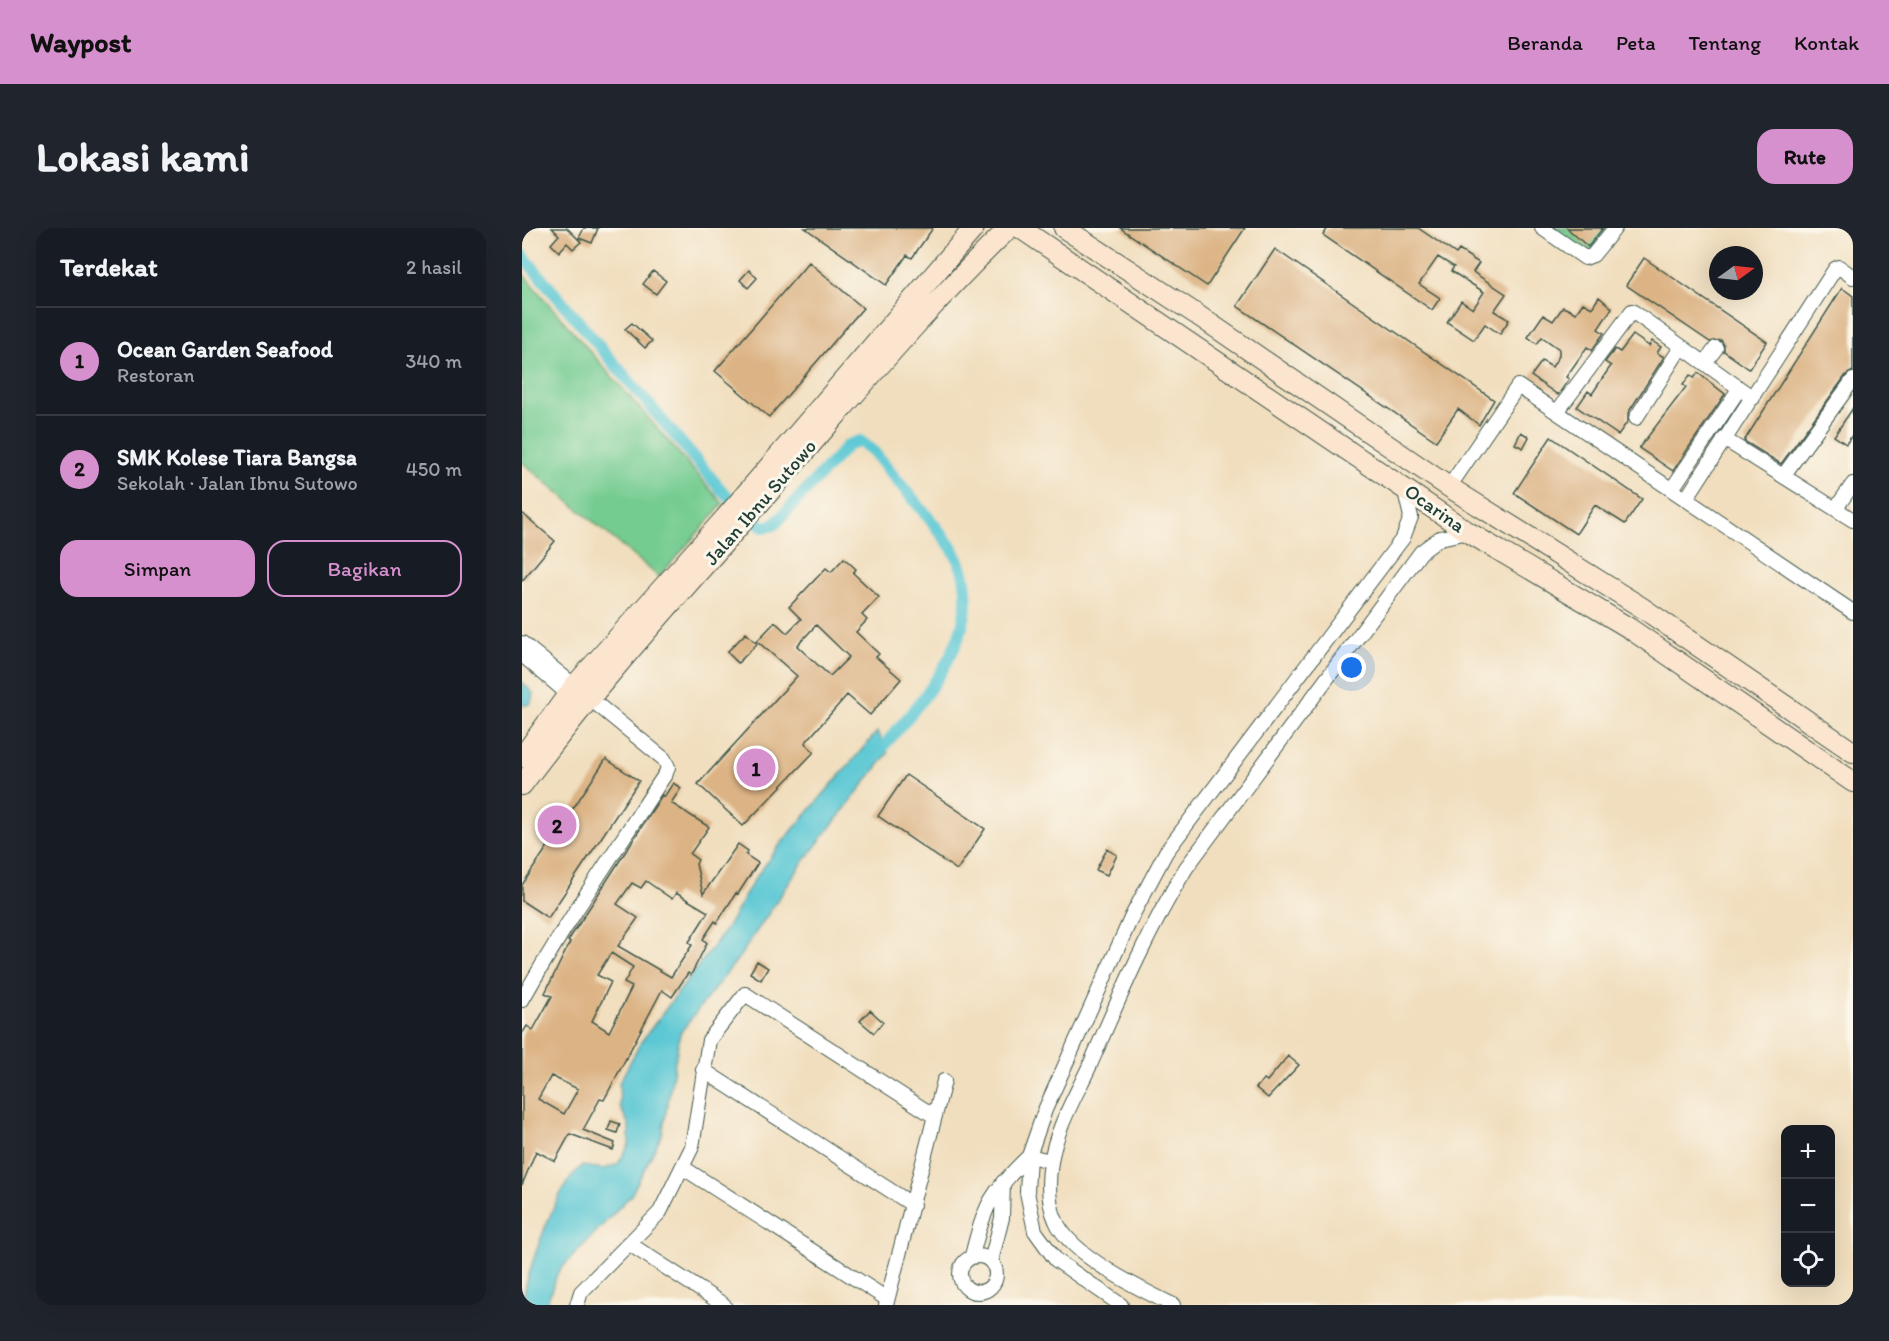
<!DOCTYPE html>
<html lang="id">
<head>
<meta charset="utf-8">
<style>
  :root { --surface:#171b24; --page:#20242c; --text:#f1f3f6; --muted:#9ea1a6; --line:#363941; --accent:#d690ce }
  body { margin:0; font-family:Itim,sans-serif; background:var(--page); color:var(--text) }
  .controls { position:absolute; right:18px; bottom:18px; display:grid; overflow:hidden; border-radius:12px; box-shadow:0 6px 24px #0002 }
  .controls button { width:54px; height:54px; display:grid; place-items:center; padding:0; border:0; border-bottom:2px solid var(--line); background:var(--surface); color:var(--text); font:30px sans-serif }
  .compass { position:absolute; left:1187px; top:18px; width:54px; height:54px; border-radius:50%; background:var(--surface); box-shadow:0 6px 24px #0002; rotate:75deg }
  .you { position:absolute; left:830px; top:440px; width:21px; height:21px; margin:-15px; border:4px solid #fff; border-radius:50%; background:#1a73e8; box-shadow:0 0 0 9px #1a73e833 }
  .badge { display:grid; place-items:center; width:39px; height:39px; border-radius:50%; background:var(--accent); color:#111; font-size:20px; font-weight:700 }
  .pin { position:absolute; translate:-50% -50%; border:3px solid #fff; box-shadow:0 2px 6px #0006 }
  .list { margin:0; padding:0; list-style:none }
  h2 { display:flex; justify-content:space-between; align-items:center; height:78px; margin:0; padding:0 24px; font-size:26px }
  h2 small { font-size:20px; font-weight:400; color:var(--muted) }
  .list li { display:grid; grid-template-columns:39px 1fr auto; gap:18px; align-items:center; box-sizing:border-box; height:108px; padding:0 24px; border-top:2px solid var(--line) }
  .list b { display:block; font-size:22px; white-space:nowrap }
  .list p { margin:0; font-size:20px; white-space:nowrap; color:var(--muted) }
  .list em { font-size:20px; font-style:normal; color:var(--muted) }
  .actions { display:flex; gap:12px; padding:18px 24px }
  .actions a { flex:1; padding:14px 0; border:2px solid var(--accent); border-radius:18px; text-align:center; font-size:21px; color:var(--accent) }
  .actions .main { background:var(--accent); color:#111 }
  .icon { flex:none; width:33px; height:33px; fill:none; stroke:currentColor; stroke-width:2; stroke-linecap:round; stroke-linejoin:round }
  .map { position:relative; flex:none; width:1331px; height:1077px; overflow:hidden; border-radius:18px }
  header { display:flex; align-items:center; gap:36px; box-sizing:border-box; height:84px; padding:0 30px; background:var(--accent); color:#111 }
  header strong { font-size:28px }
  nav { display:flex; gap:33px; margin-inline-start:auto; font-size:21px }
  .intro { display:flex; align-items:center; justify-content:space-between; box-sizing:border-box; height:144px; padding:0 36px }
  h1 { margin:0; font-size:42px }
  .button { padding:15px 27px; border-radius:18px; background:var(--accent); color:#111; font-size:21px; font-weight:700 }
  main { display:flex; gap:36px; padding:0 36px }
  aside { flex:1; background:var(--surface); border-radius:18px; box-shadow:0 6px 24px #0002 }
  .map>svg:first-child { display:block }
  .green { fill:#74cc91; stroke:#4a8462; stroke-width:1.5 }
  .water { fill:#5cc8d4; stroke:#3e8284; stroke-width:1.5 }
  .lines { fill:none; stroke-linecap:round; stroke-linejoin:round }
  .canal { stroke:#5cc8d4; stroke-width:12 }
  .building { fill:#dcb384; fill-rule:evenodd }
  .street-casing { stroke:#3e5549; stroke-width:16 }
  .secondary-casing { stroke:#3e5549; stroke-width:22 }
  .street { stroke:#fff; stroke-width:14 }
  .secondary { stroke:#fbe5cf; stroke-width:20 }
  .labels { text-anchor:middle; dominant-baseline:central; stroke-width:6; stroke-linejoin:round; paint-order:stroke }
  .street-label { font-size:20px; fill:#1f3d34; stroke:#fbf7ec }
</style>
</head>
<body>
<header>
<strong>Waypost</strong>
<nav><a>Beranda</a><a>Peta</a><a>Tentang</a><a>Kontak</a></nav>
</header>
<div class="intro"><h1>Lokasi kami</h1><a class="button">Rute</a></div>
<main>
<aside>
<h2>Terdekat<small>2 hasil</small></h2>
<ul class="list">
<li><span class="badge">1</span><div><b>Ocean Garden Seafood</b><p>Restoran</p></div><em>340 m</em></li>
<li><span class="badge">2</span><div><b>SMK Kolese Tiara Bangsa</b><p>Sekolah · Jalan Ibnu Sutowo</p></div><em>450 m</em></li>
</ul>
<div class="actions"><a class="main">Simpan</a><a>Bagikan</a></div>
</aside>
<div class="map">
<svg width="1331" height="1077" viewBox="0 0 1331 1077">
  <rect width="100%" height="100%" fill="#fbf7ec"/>
  <filter id="ink" filterUnits="userSpaceOnUse"><feTurbulence type="fractalNoise" baseFrequency=".0167" numOctaves="2"/><feDisplacementMap in="SourceGraphic" scale="12" xChannelSelector="R" yChannelSelector="G"/><feConvolveMatrix kernelMatrix="1 2 1 2 8 2 1 2 1" color-interpolation-filters="sRGB"/></filter>
  <filter id="wash" filterUnits="userSpaceOnUse"><feTurbulence type="fractalNoise" baseFrequency=".008" numOctaves="4" result="noise"/><feDisplacementMap in="SourceGraphic" scale="24" xChannelSelector="R" yChannelSelector="G"/><feGaussianBlur stdDeviation="1.35" result="paint"/><feColorMatrix in="noise" values="0 0 0 0 0 0 0 0 0 0 0 0 0 0 0 0 0 1.4 0 .05"/><feComposite in="paint" operator="in"/></filter>
  <g filter="url(#wash)">
    <rect width="100%" height="100%" fill="#f1debe"/>
    <!-- green -->
    <path class="green" d="M1023,0H1089L1065,28Z
      M0,45L201,276L137,349L0,234Z"/>
    <!-- water -->
    <path class="water" d="M0,454L11,465L9,475L3,478L0,476Z
      M355,504L366,525L279,637L218,728L158,805L140,907L109,967L36,1044L24,1077H0C5,1044 34,957 60,938L82,941L96,936L107,917V897L98,879L97,855L119,814L204,701L232,652L257,618Z"/>
    <g class="lines">
      <!-- canal -->
      <path class="canal" d="M0,27L201,264L241,299L252,297L326,217L338,213L351,223C376,255 406,286 429,319C478,394 398,475 353,528"/>
    </g>
    <g id="blocks">
      <!-- building -->
      <path class="building" d="M30,0H45L59,14L51,21L45,15L37,24L29,16L37,7Z
        M62,0H76L70,15L57,10Z
        M283,0H411L390,30L385,27L364,57Z
        M598,0H723L685,58Z
        M806,0H896L934,26L937,22L957,35L951,44L984,66L972,83L987,92L978,106L963,96L952,112L925,94L939,73L951,81L962,64L929,43L932,39L916,29L897,56L918,70L910,82L801,7Z
        M1045,0H1081L1066,19Z
        M753,21L972,172L957,197L936,181L914,213L715,78Z
        M1122,30L1245,114L1227,141L1202,123V117L1199,112L1188,114L1104,57Z
        M287,34L341,80L247,189L193,143Z
        M227,42L235,50L226,60L218,52Z
        M131,43L144,53L134,66L121,56Z
        M1320,60L1331,68V143L1324,147L1259,236L1222,213Z
        M1077,69L1090,80L1076,101L1082,105L1070,122L1065,119L1044,149L1047,151L1036,167L1009,148L1020,133L1030,139L1037,128V121L1020,109L1015,116L1006,109L1021,87L1031,93L1041,79L1054,85L1061,75L1070,80Z
        M110,95L130,113L123,120L103,101Z
        M1111,107L1127,118L1130,113L1139,119L1135,125L1142,129L1106,185V193L1096,207L1055,179L1066,163L1070,166L1084,145L1089,138L1083,134L1093,121L1098,124Z
        M1176,145L1203,166L1151,243L1117,220L1164,159L1161,157L1168,147L1172,150Z
        M1331,180V206L1324,216L1312,208Z
        M999,204L1007,209L1001,220L993,216Z
        M1029,209L1120,271L1103,296L1073,277L1054,306L992,265Z
        M0,285L33,313L0,353Z
        M322,330L334,341L331,345L357,369L340,387L345,392L334,404L357,426L354,429L379,451L348,487L325,467L283,515L292,524L221,598L176,556L275,448L235,413L253,394L265,405L279,391L267,379L304,340L309,344ZM294,397L327,429L308,448L275,418Z
        M224,405L235,416L216,435L205,424Z
        M84,531L117,553L26,690L0,673V657Z
        M384,547L463,601L435,642L356,588Z
        M151,555L159,560L149,575L187,599L168,626L176,632L174,636L181,666L216,616L226,623L224,627L236,635L216,666L214,665L195,695L193,693L181,711L185,715L169,747L166,745L150,769L140,762L82,872L78,871L61,902L93,915L91,922L48,906L33,933L14,923L0,957V806L5,798L11,802L30,768L23,765L48,714L46,713L140,567L142,569ZM124,653L150,671L154,665L186,684L167,714L170,717L149,749L96,718L116,690L95,676L110,655L119,660ZM89,725L111,739L102,755L110,759L87,804L70,793L89,754L75,747ZM29,848L56,861L42,886L16,871Z
        M585,621L595,627L585,647L574,642Z
        M235,733L246,740L239,752L228,745Z
        M348,782L361,794L352,805L338,793Z
        M766,828L777,837L746,870L734,860L742,851L745,853Z
        M89,893L98,896L95,905L86,902Z"/>
    </g>
  </g>
  <g filter="url(#ink)">
    <use href="#blocks" fill-opacity="0" stroke="#3e5549" stroke-width="1.5"/>
    <g class="lines">
      <!-- street casing -->
      <g class="street-casing">
        <path id="street" d="M1020,0L1063,30L1071,27L1093,0
          M1183,135L1194,120
          M1035,184L1110,83L1231,170
          M1114,190L1159,119
          M1202,211L1331,292
          M1261,248L1331,152
          M927,259L996,158L1331,384
          M1150,261L1217,161
          M1164,271L1313,41L1317,39L1331,49
          M1314,280L1331,256
          M0,415L142,531L146,539L144,545C95,620 44,694 0,772
          M0,427L52,471
          M181,842L391,977
          M160,939L365,1071
          M106,1015L202,1077
          M438 1046a18 18 0 1 1 36 0a18 18 0 1 1-36 0Z
          M450,1028C462,978 469,964 507,928L529,933
          M469,1033L480,990L481,954
          M55,1077L59,1064L138,984L170,919L187,812L223,766L412,888
          M364,1077L422,853
          M599,1077L534,1032L513,1003L505,964L507,928L523,882L610,688L644,624L881,310L889,289L882,259
          M651,1077C618,1061 548,1027 534,993C526,976 526,953 529,934C534,901 554,867 568,837C598,768 625,704 664,640L899,324L918,310L946,304"/>
      </g>
      <!-- secondary casing -->
      <g class="secondary-casing">
        <path id="secondary" d="M498,0L946,304L1107,400L1331,554
          M542,0L674,86L927,259L1119,379L1331,524
          M0,529L53,457L203,290L452,0
          M0,557C75,456 160,363 243,269C323,179 400,84 487,0"/>
      </g>
      <!-- street -->
      <use href="#street" class="street"/>
      <!-- secondary -->
      <use href="#secondary" class="secondary"/>
    </g>
  </g>
  <g class="labels">
    <!-- street labels -->
    <g class="street-label">
      <text transform="translate(238 274) rotate(-49)">Jalan Ibnu Sutowo</text>
      <text transform="translate(913 280) rotate(35)">Ocarina</text>
    </g>
  </g>
</svg>
<div class="controls">
<button>+</button>
<button>−</button>
<button><svg class="icon" aria-label="locate" viewBox="0 0 24 24"><circle cx="12" cy="12" r="6"/><path d="M12 2v4M12 18v4M2 12h4M18 12h4"/></svg></button>
</div>
<svg class="compass" viewBox="-18 -18 36 36"><path d="M0-13l5 13h-10z" fill="#e53935"/><path d="M0 13l5-13h-10z" fill="#9ea1a6"/></svg>
<div class="you"></div>
<div class="pin badge" style="left:234px;top:540px">1</div>
<div class="pin badge" style="left:35px;top:597px">2</div>
</div>
</main>
</body>
</html>
